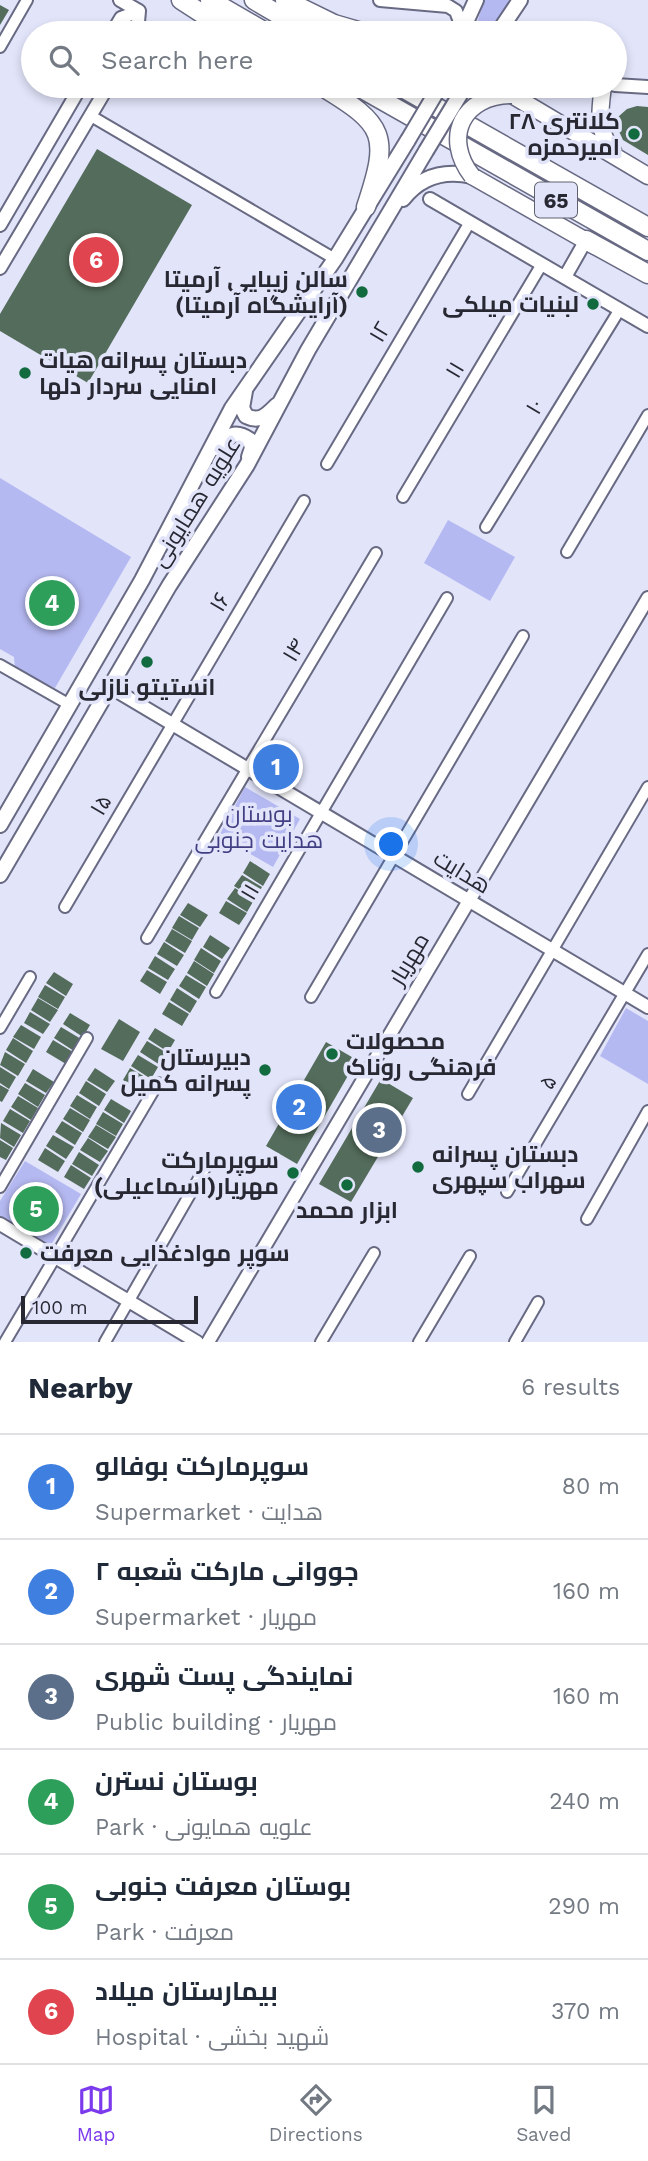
<!DOCTYPE html>
<html lang="en">
<head>
<meta charset="utf-8">
<style>
  :root { --surface:#fff; --page:#f2f2f3; --text:#1f2937; --muted:#747a83; --line:#e0e1e3; --accent:#7c3aed }
  body { margin:0; font-family:"Work Sans",Cairo,sans-serif; background:var(--page); color:var(--text) }
  .scale { position:absolute; left:21px; bottom:18px; width:177px; box-sizing:border-box; padding-left:7px; border:4px solid #282833; border-top:0; font-size:19px; line-height:24px; white-space:nowrap; color:#282833; -webkit-text-stroke:5px #e2e4fa; paint-order:stroke }
  .you { position:absolute; left:392px; top:845px; width:24px; height:24px; margin:-18px; border:5px solid #fff; border-radius:50%; background:#1a73e8; box-shadow:0 0 0 10px #1a73e833 }
  .badge { display:grid; place-items:center; width:46px; height:46px; border-radius:50%; background:var(--accent); color:#fff; font-size:23px; font-weight:700 }
  .pin { position:absolute; translate:-50% -50%; border:4px solid #fff; box-shadow:0 2px 7px #0006 }
  .list { margin:0; padding:0; list-style:none }
  h2 { display:flex; justify-content:space-between; align-items:center; height:91px; margin:0; padding:0 28px; font-size:30px }
  h2 small { font-size:23px; font-weight:400; color:var(--muted) }
  .list li { display:grid; grid-template-columns:46px 1fr auto; gap:21px; align-items:center; box-sizing:border-box; height:105px; padding:0 28px; border-top:2px solid var(--line) }
  .list b { display:block; font-size:26px; white-space:nowrap }
  .list p { margin:0; font-size:23px; white-space:nowrap; color:var(--muted) }
  .list em { font-size:23px; font-style:normal; color:var(--muted) }
  .icon { flex:none; width:38px; height:38px; fill:none; stroke:currentColor; stroke-width:2; stroke-linecap:round; stroke-linejoin:round }
  .map { position:relative; flex:none; width:648px; height:1342px; overflow:hidden }
  .search { position:absolute; background:var(--surface); box-shadow:0 4px 10px #0003; left:21px; right:21px; top:21px; height:77px; display:flex; align-items:center; gap:18px; box-sizing:border-box; padding:0 24px; border-radius:38px; color:var(--muted); font-size:26px }
  .sheet { height:721px; background:var(--surface) }
  nav { display:flex; justify-content:space-around; align-items:center; box-sizing:border-box; height:98px; border-top:2px solid var(--line); background:var(--surface); font-size:19px; color:var(--muted) }
  nav a { display:grid; justify-items:center; gap:4px }
  nav .on { color:var(--accent) }
  .map>svg:first-child { display:block }
  .green { fill:#b5b9f1 }
  .building { fill:#546c5b }
  .lines { fill:none; stroke-linecap:round; stroke-linejoin:round }
  .minor-casing { stroke:#686a83; stroke-width:14 }
  .tertiary-casing { stroke:#686a83; stroke-width:16 }
  .secondary-casing { stroke:#686a83; stroke-width:18 }
  .primary-casing { stroke:#686a83; stroke-width:19 }
  .trunk-casing { stroke:#686a83; stroke-width:21 }
  .minor { stroke:#fff; stroke-width:10 }
  .tertiary { stroke:#fff; stroke-width:12 }
  .secondary { stroke:#fff; stroke-width:14 }
  .primary { stroke:#fff; stroke-width:16 }
  .trunk { stroke:#fff; stroke-width:18 }
  .secondary-bridge-casing { stroke:#686a83; stroke-width:18; stroke-linecap:butt }
  .primary-bridge-casing { stroke:#686a83; stroke-width:19; stroke-linecap:butt }
  .secondary-bridge { stroke:#fff; stroke-width:14 }
  .primary-bridge { stroke:#fff; stroke-width:16 }
  .poi-dot { fill:#116b3f; stroke:#e2e4fa; stroke-width:2.5 }
  .labels { text-anchor:middle; dominant-baseline:central; stroke-width:7; stroke-linejoin:round; paint-order:stroke }
  .shield { fill:#e2e4fa; stroke:#60606f; stroke-width:2 }
  .shield-label { font-size:21px; font-weight:bold; fill:#282833 }
  .poi-label { font-size:23px; font-weight:bold; fill:#282833; stroke:#e2e4fa; text-anchor:end }
  .street-label { font-size:23px; fill:#282833; stroke:#e2e4fa }
  .park-label { font-size:23px; fill:#413f83; stroke:#e2e4fa }
</style>
</head>
<body>
<div class="map">
<svg width="648" height="1342" viewBox="0 0 648 1342">
  <rect width="100%" height="100%" fill="#e2e4fa"/>
  <!-- green -->
  <path class="green" d="M484,0H509L492,33H474Z
    M0,478L131,557L55,688L15,669L14,657L0,649Z
    M448,520L515,557L490,601L424,563Z
    M245,787L300,819L273,867L219,836Z
    M626,1008L648,1021V1084L600,1056Z
    M25,1161L81,1194L51,1245L0,1216V1201Z"/>
  <!-- building -->
  <path class="building" d="M0,5L9,10L0,25Z
    M637,106L648,107V155L623,140L617,127L618,117L627,109Z
    M97,149L192,205L88,383L0,331V314Z
    M250,861L270,874L263,886L243,873Z
    M242,875L262,887L255,899L234,886Z
    M235,888L254,900L247,912L227,899Z
    M226,901L247,913L239,925L219,913Z
    M188,903L208,915L200,927L180,915Z
    M179,916L199,928L192,940L172,928Z
    M172,929L192,941L185,953L165,941Z
    M210,935L230,948L222,959L203,947Z
    M164,942L184,955L177,966L157,954Z
    M201,948L221,961L214,973L194,960Z
    M155,956L175,969L168,980L148,968Z
    M194,961L214,974L207,986L187,973Z
    M147,970L167,982L160,994L140,981Z
    M54,972L73,984L66,996L46,983Z
    M186,975L206,987L199,999L179,986Z
    M45,985L65,997L58,1009L38,997Z
    M177,988L197,1001L190,1013L170,1000Z
    M38,998L58,1010L50,1022L31,1010Z
    M169,1002L189,1014L182,1026L162,1014Z
    M30,1012L50,1024L43,1034L24,1023Z
    M70,1013L90,1025L83,1037L63,1024Z
    M119,1019L140,1032L123,1061L101,1049Z
    M21,1025L41,1037L34,1049L13,1037Z
    M61,1027L81,1039L74,1051L54,1038Z
    M155,1028L175,1040L168,1052L148,1039Z
    M13,1038L33,1051L26,1063L6,1050Z
    M53,1040L73,1052L66,1064L46,1052Z
    M147,1041L167,1053L160,1065L140,1052Z
    M326,1042L357,1060L297,1164L266,1146Z
    M5,1052L25,1064L18,1076L0,1065Z
    M138,1055L158,1067L151,1079L131,1066Z
    M0,1067L16,1077L9,1089L0,1083Z
    M95,1068L115,1081L107,1092L87,1080Z
    M130,1068L150,1080L143,1092L123,1080Z
    M33,1069L54,1082L46,1093L26,1081Z
    M381,1079L413,1098L351,1202L319,1184Z
    M86,1081L106,1094L99,1106L79,1093Z
    M25,1083L45,1095L38,1107L18,1094Z
    M0,1085L9,1090L2,1102L0,1101Z
    M77,1095L97,1107L90,1119L70,1106Z
    M18,1096L38,1108L31,1120L11,1107Z
    M111,1099L131,1111L124,1123L104,1110Z
    M70,1108L90,1120L83,1132L63,1119Z
    M10,1109L30,1121L23,1133L3,1121Z
    M103,1112L123,1124L116,1136L96,1124Z
    M62,1121L82,1133L75,1145L55,1132Z
    M1,1123L21,1135L14,1147L0,1138Z
    M96,1125L116,1137L108,1149L88,1137Z
    M53,1135L74,1147L66,1159L46,1146Z
    M88,1138L108,1151L100,1162L80,1150Z
    M0,1140L13,1148L6,1160L0,1157Z
    M45,1148L65,1161L58,1172L38,1160Z
    M79,1152L99,1165L92,1176L72,1164Z
    M71,1165L91,1178L84,1189L64,1177Z"/>
  <g class="lines">
    <!-- minor casing -->
    <g class="minor-casing">
      <path id="minor" d="M0,47L27,0
        M91,116L335,259
        M327,464L470,222
        M403,497L542,264
        M486,527L620,309
        M567,552L648,415
        M0,665L70,705
        M65,907L304,501
        M147,938L376,553
        M216,992L447,598
        M311,997L523,636
        M0,1028L30,977
        M468,1094L648,787
        M0,1187L87,1038
        M507,1192L648,954
        M587,1219L648,1111
        M5,1342L158,1083
        M105,1342L209,1161
        M321,1342L374,1253
        M419,1342L470,1256
        M515,1342L538,1302"/>
    </g>
    <!-- tertiary casing -->
    <g class="tertiary-casing">
      <path id="tertiary" d="M120,0L139,11
        M380,0L448,6L456,11L463,30
        M112,33L121,18L139,11
        M137,33L139,11
        M615,85L648,87
        M430,199L648,326
        M0,225L81,86
        M0,268L108,86
        M565,277L586,240
        M110,687L648,1007
        M0,1224L197,1342
        M208,1342L648,598"/>
    </g>
    <!-- secondary casing -->
    <g class="secondary-casing">
      <path id="secondary" d="M461,33L476,0
        M498,33L520,0
        M403,199C421,176 445,170 472,176
        M245,391L242,408L246,416C260,423 267,415 277,405
        M215,448C228,436 234,429 250,440L252,448L249,457
        M0,825L142,580L232,408L335,259L408,140
        M0,875L169,586L247,465L308,350L426,151"/>
    </g>
    <!-- primary casing -->
    <g class="primary-casing">
      <path id="primary" d="M603,86C600,111 596,130 613,151
        M512,95L648,176
        M472,176L595,246"/>
    </g>
    <!-- trunk casing -->
    <g class="trunk-casing">
      <path id="trunk" d="M181,0L232,33
        M210,0L267,33
        M254,0L310,33
        M285,0L334,24L365,33
        M321,86C386,125 390,135 366,207
        M357,86L648,251
        M399,86L648,227
        M586,240L648,274"/>
    </g>
    <!-- minor -->
    <use href="#minor" class="minor"/>
    <!-- tertiary -->
    <use href="#tertiary" class="tertiary"/>
    <!-- secondary -->
    <use href="#secondary" class="secondary"/>
    <!-- primary -->
    <use href="#primary" class="primary"/>
    <!-- trunk -->
    <use href="#trunk" class="trunk"/>
    <!-- secondary-bridge casing -->
    <g class="secondary-bridge-casing">
      <path id="secondary-bridge" d="M408,140L440,86
        M426,151L461,93"/>
    </g>
    <!-- primary-bridge casing -->
    <g class="primary-bridge-casing">
      <path id="primary-bridge" d="M472,176C442,137 463,95 512,95"/>
    </g>
    <!-- secondary-bridge -->
    <use href="#secondary-bridge" class="secondary-bridge"/>
    <!-- primary-bridge -->
    <use href="#primary-bridge" class="primary-bridge"/>
  </g>
  <!-- markers -->
  <g class="poi-dot">
    <circle cx="634" cy="134" r="7"/>
    <circle cx="362" cy="292" r="7"/>
    <circle cx="593" cy="304" r="7"/>
    <circle cx="25" cy="373" r="7"/>
    <circle cx="147" cy="662" r="7"/>
    <circle cx="332" cy="1054" r="7"/>
    <circle cx="265" cy="1070" r="7"/>
    <circle cx="418" cy="1167" r="7"/>
    <circle cx="293" cy="1173" r="7"/>
    <circle cx="347" cy="1185" r="7"/>
    <circle cx="26" cy="1253" r="7"/>
  </g>
  <g class="labels">
    <!-- shield labels -->
    <rect class="shield" x="535" y="182.5" width="42" height="35" rx="5"/>
    <g class="shield-label">
      <text x="556" y="200">65</text>
    </g>
    <!-- poi labels -->
    <g class="poi-label">
      <text x="620" y="121">کلانتری ۲۸<tspan x="620" dy="26">امیرحمزه</tspan></text>
      <text x="348" y="279">سالن زیبایی آرمیتا<tspan x="348" dy="26">(آرایشگاه آرمیتا)</tspan></text>
      <text x="579" y="304">لبنیات میلکی</text>
      <text x="39" y="360" text-anchor="start">دبستان پسرانه هیات<tspan x="39" dy="26">امنایی سردار دلها</tspan></text>
      <text x="147" y="687" text-anchor="middle">انستیتو نازلی</text>
      <text x="346" y="1041" text-anchor="start">محصولات<tspan x="346" dy="26">فرهنگی روناک</tspan></text>
      <text x="251" y="1057">دبیرستان<tspan x="251" dy="26">پسرانه کمیل</tspan></text>
      <text x="432" y="1154" text-anchor="start">دبستان پسرانه<tspan x="432" dy="26">سهراب سپهری</tspan></text>
      <text x="279" y="1160">سوپرمارکت<tspan x="279" dy="26">مهریار(اسماعیلی)</tspan></text>
      <text x="347" y="1210" text-anchor="middle">ابزار محمد</text>
      <text x="40" y="1253" text-anchor="start">سوپر موادغذایی معرفت</text>
    </g>
    <!-- street labels -->
    <g class="street-label">
      <text transform="translate(380 332) rotate(-59)">۱۲</text>
      <text transform="translate(455 370) rotate(-59)">۱۱</text>
      <text transform="translate(535 407) rotate(-59)">۱۰</text>
      <text transform="translate(196 502) rotate(-58)">علویه همایونی</text>
      <text transform="translate(220 602) rotate(-60)">۱۶</text>
      <text transform="translate(294 650) rotate(-59)">۱۴</text>
      <text transform="translate(101 805) rotate(-60)">۱۵</text>
      <text transform="translate(462 872) rotate(31)">هدایت</text>
      <text transform="translate(250 892) rotate(-60)">۱۱</text>
      <text transform="translate(409 959) rotate(-59)">مهریار</text>
      <text transform="translate(548 1082) rotate(-59)">۵</text>
    </g>
    <!-- park labels -->
    <g class="park-label">
      <text x="259" y="814">بوستان<tspan x="259" dy="26">هدایت جنوبی</tspan></text>
    </g>
  </g>
</svg>
<div class="scale">100 m</div>
<div class="you"></div>
<div class="pin badge" style="left:276px;top:767px;background:#3f7fe0">1</div>
<div class="pin badge" style="left:299px;top:1107px;background:#3f7fe0">2</div>
<div class="pin badge" style="left:379px;top:1130px;background:#5c6f8a">3</div>
<div class="pin badge" style="left:52px;top:603px;background:#2e9e5b">4</div>
<div class="pin badge" style="left:36px;top:1209px;background:#2e9e5b">5</div>
<div class="pin badge" style="left:96px;top:260px;background:#e0444e">6</div>
<div class="search"><svg class="icon" aria-label="search" viewBox="0 0 24 24"><circle cx="10" cy="10" r="6"/><path d="M15 15l6 6"/></svg>Search here</div>
</div>
<section class="sheet">
<h2>Nearby<small>6 results</small></h2>
<ul class="list">
<li><span class="badge" style="background:#3f7fe0">1</span><div><b>سوپرمارکت بوفالو</b><p>Supermarket · هدایت</p></div><em>80 m</em></li>
<li><span class="badge" style="background:#3f7fe0">2</span><div><b>جووانی مارکت شعبه ۲</b><p>Supermarket · مهریار</p></div><em>160 m</em></li>
<li><span class="badge" style="background:#5c6f8a">3</span><div><b>نمایندگی پست شهری</b><p>Public building · مهریار</p></div><em>160 m</em></li>
<li><span class="badge" style="background:#2e9e5b">4</span><div><b>بوستان نسترن</b><p>Park · علویه همایونی</p></div><em>240 m</em></li>
<li><span class="badge" style="background:#2e9e5b">5</span><div><b>بوستان معرفت جنوبی</b><p>Park · معرفت</p></div><em>290 m</em></li>
<li><span class="badge" style="background:#e0444e">6</span><div><b>بیمارستان میلاد</b><p>Hospital · شهید بخشی</p></div><em>370 m</em></li>
</ul>
</section>
<nav>
<a class="on"><svg class="icon" aria-label="map" viewBox="0 0 24 24"><path d="M3 6l6-2 6 2 6-2v14l-6 2-6-2-6 2zM9 4v14M15 6v14"/></svg>Map</a>
<a><svg class="icon" aria-label="directions" viewBox="0 0 24 24"><path d="M12 3l9 9-9 9-9-9zM9 14v-3h6M13 9l2 2-2 2"/></svg>Directions</a>
<a><svg class="icon" aria-label="saved" viewBox="0 0 24 24"><path d="M7 4h10v16l-5-4-5 4z"/></svg>Saved</a>
</nav>
</body>
</html>
